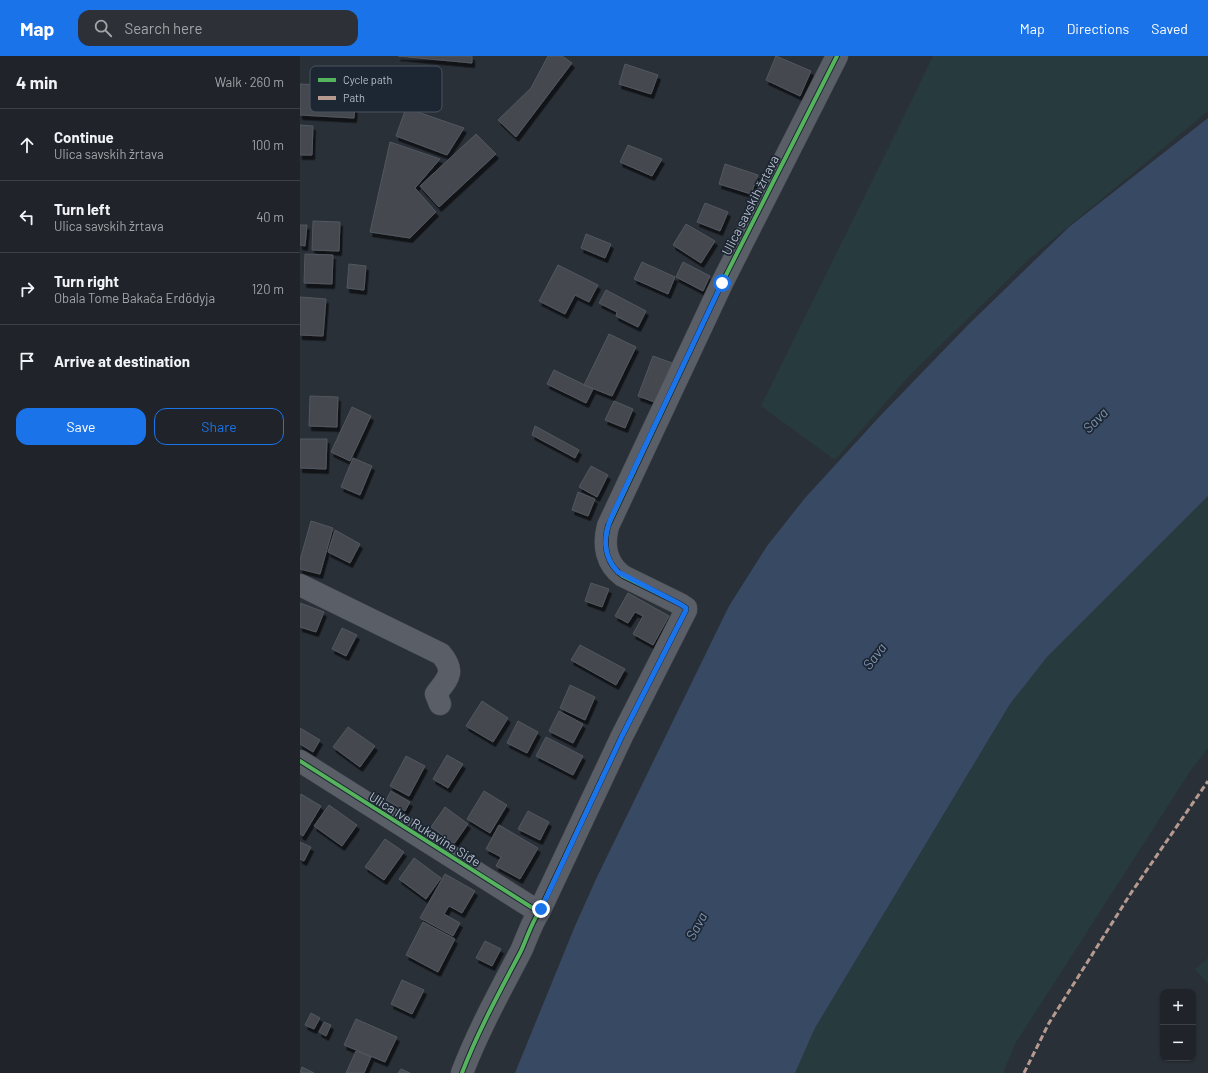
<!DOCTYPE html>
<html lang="en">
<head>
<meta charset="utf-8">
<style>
  :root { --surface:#20242a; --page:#2d3036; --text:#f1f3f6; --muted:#a2a4a8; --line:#3d4147; --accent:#1a73e8 }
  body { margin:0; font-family:Barlow,sans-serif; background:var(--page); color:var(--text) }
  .controls { position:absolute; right:12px; bottom:12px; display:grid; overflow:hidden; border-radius:8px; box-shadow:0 1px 3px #0004 }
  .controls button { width:36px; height:36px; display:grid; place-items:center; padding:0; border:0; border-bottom:1px solid var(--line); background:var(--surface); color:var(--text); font:20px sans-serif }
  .stop { position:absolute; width:12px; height:12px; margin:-9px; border:3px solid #1a73e8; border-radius:50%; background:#fff }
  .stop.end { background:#1a73e8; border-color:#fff; box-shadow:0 1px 4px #0008 }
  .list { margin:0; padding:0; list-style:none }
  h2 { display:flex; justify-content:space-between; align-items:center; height:52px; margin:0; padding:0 16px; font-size:17px }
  h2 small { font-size:13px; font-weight:400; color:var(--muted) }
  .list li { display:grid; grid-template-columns:26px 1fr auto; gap:12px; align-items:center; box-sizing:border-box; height:72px; padding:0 16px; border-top:1px solid var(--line) }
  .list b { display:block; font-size:15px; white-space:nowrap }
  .list p { margin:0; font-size:13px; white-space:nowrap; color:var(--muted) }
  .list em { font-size:13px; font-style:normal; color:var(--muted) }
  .actions { display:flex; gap:8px; padding:12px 16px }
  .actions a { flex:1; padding:9px 0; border:1px solid var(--accent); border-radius:12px; text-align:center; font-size:14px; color:var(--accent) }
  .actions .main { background:var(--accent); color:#fff }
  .icon { flex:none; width:22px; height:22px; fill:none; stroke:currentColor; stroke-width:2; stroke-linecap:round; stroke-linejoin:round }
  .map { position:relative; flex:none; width:908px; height:1017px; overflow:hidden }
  header { display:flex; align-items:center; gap:24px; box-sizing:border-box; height:56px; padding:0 20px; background:var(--accent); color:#fff }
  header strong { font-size:19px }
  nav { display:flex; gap:22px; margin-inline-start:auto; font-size:14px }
  .search { width:280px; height:36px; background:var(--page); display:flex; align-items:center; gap:10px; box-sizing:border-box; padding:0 14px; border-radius:12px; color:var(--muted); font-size:15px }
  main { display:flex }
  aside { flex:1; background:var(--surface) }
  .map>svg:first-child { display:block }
  .green { fill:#273a3e }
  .water { fill:#384963 }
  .building { fill:#444950; stroke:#52575f; filter:url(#shadow) }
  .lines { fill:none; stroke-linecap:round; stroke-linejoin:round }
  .minor-casing { stroke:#484c53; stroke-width:23 }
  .minor { stroke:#5a5e66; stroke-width:22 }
  .quiet { stroke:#b69a8f; stroke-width:3; stroke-dasharray:6 3; stroke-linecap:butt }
  .cycleway-casing { stroke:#1d2633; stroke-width:6 }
  .cycleway { stroke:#56b35d; stroke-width:4 }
  .route { stroke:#1a73e8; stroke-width:5 }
  .labels { text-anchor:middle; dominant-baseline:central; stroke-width:3.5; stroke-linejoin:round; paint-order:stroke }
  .street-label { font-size:13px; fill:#b4bcc9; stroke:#1d2633 }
  .water-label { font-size:14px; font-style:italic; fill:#7c92b1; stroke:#1d2633 }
  .key { fill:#1d2633; stroke:#4a5360; stroke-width:1 }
  .key-label { font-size:11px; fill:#b4bcc9 }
</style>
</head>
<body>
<header>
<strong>Map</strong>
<div class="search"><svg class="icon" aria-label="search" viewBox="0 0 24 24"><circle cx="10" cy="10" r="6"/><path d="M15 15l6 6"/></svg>Search here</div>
<nav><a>Map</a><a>Directions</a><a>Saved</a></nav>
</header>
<main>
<aside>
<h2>4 min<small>Walk · 260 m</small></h2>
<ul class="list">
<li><svg class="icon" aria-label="ahead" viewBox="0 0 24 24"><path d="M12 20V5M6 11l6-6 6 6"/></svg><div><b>Continue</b><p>Ulica savskih žrtava</p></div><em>100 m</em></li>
<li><svg class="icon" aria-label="left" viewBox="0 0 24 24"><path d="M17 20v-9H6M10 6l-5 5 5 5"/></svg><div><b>Turn left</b><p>Ulica savskih žrtava</p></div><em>40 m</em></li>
<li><svg class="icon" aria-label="right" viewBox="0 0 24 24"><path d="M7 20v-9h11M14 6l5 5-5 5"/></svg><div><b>Turn right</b><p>Obala Tome Bakača Erdödyja</p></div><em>120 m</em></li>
<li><svg class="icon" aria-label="arrive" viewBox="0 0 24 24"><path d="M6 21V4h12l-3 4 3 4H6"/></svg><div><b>Arrive at destination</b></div></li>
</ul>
<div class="actions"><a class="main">Save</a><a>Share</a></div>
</aside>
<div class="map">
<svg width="908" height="1017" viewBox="0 0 908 1017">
  <defs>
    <filter id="shadow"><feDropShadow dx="2.5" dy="4.5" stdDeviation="0" flood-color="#0009"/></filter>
  </defs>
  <rect width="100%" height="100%" fill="#2a3038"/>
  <!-- green -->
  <path class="green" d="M633,0H908V55L729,203L610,319L535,404L461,350L612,44Z
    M908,440V692L891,714L715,988L703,1017H495L515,972L710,648L747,601Z
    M908,902V928L895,913Z"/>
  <!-- water -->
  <path class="water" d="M908,62V440L747,601L710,648L515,972L495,1017H215L275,870L297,821L429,550L467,490L505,442L581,359L668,269L769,171Z"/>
  <!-- building -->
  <path class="building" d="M98,0H172V7Z
    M248,0H262L272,7L216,81L198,64L231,32Z
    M476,0L511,15L500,40L466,24Z
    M325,8L358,19L351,38L319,28Z
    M0,28L56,31L54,62L0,59Z
    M106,52L164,72L147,99L96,80Z
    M0,69L13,70L12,99H0Z
    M176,78L196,98L139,151L120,130Z
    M90,86L140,103L115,132L136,156L110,182L70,176Z
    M328,89L362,103L352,120L320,106Z
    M425,108L458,119L451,138L419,128Z
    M405,147L428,156L420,175L397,166Z
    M13,165L40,166L39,195L12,194Z
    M386,168L415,185L401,207L373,189Z
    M0,169H7L5,190L0,189Z
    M286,178L311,188L305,202L281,192Z
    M5,198L33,199L32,228L4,227Z
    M342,206L375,221L368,238L334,223Z
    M383,206L410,220L403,235L376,221Z
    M49,208L66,210L64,234L47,232Z
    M258,209L298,229L289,246L275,239L265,258L239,245Z
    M306,234L346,255L338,271L316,260L317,256L299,247Z
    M0,241L26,243L23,280L0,279Z
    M309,278L336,291L312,340L284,329Z
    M353,300L372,307L357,347L338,340Z
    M254,314L293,333L286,347L247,328Z
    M10,340L38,341L37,371L9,370Z
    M314,345L333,353L325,372L305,364Z
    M52,351L71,360L50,405L31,396Z
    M235,370L279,394L275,402L232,379Z
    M0,383H27L26,413L0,412Z
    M53,402L72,410L60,439L41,431Z
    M291,410L308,419L297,441L279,431Z
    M278,436L295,443L288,460L272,454Z
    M11,465L33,472L20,518L0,513V504Z
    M35,474L60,488L50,507L28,496Z
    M291,527L309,533L302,551L285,545Z
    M328,537L369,560L353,589L333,578L343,560L335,556L328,567L315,560Z
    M0,547L24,556L16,576L0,571Z
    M42,572L57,579L46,600L32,593Z
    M280,589L325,613L316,629L271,604Z
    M270,629L295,641L285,664L260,652Z
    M182,645L208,662L193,686L166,670Z
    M259,655L283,668L273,687L249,675Z
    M218,665L238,676L227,697L207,687Z
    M48,671L75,690L60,711L33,691Z
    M0,672L20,684L13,696L0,688Z
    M246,681L283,700L273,719L236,700Z
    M147,699L163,708L148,732L133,723Z
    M106,700L125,710L109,740L90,730Z
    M91,735L110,746L105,755L86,744Z
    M184,735L207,749L190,777L167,763Z
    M1,738L21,750L3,780L0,778V740Z
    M29,749L57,769L42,790L14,770Z
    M145,751L168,768L154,788L131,771Z
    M228,755L249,766L240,784L218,773Z
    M199,769L238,792L220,823L196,810L201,801L186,793Z
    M85,783L104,796L84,824L65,811Z
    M0,786L11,791L4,805L0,803Z
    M114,802L141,822L126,843L99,823Z
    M145,818L175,835L162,857L149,850L144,858L160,867L153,880L120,862Z
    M123,866L155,883L138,916L106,899Z
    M185,885L201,893L192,910L176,902Z
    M102,924L124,934L112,958L91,948Z
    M11,957L20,962L14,973L5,969Z
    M56,963L97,981L85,1006L44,989Z
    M24,966L31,969L26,980L19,976Z
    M56,995L71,1001L64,1017H46Z
    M2,1011L14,1017H0Z
    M101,1013L110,1017H98Z"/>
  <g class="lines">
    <!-- minor casing -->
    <g class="minor-casing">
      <path id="minor" d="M0,529L141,598C156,616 148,622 136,638L140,648
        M0,705L239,856
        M162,1017C178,975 200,935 221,895C227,882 231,868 239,856L322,680L386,554V552L380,548L323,520C306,508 303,489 308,470L422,227L537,0"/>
    </g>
    <!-- minor -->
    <use href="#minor" class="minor"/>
    <!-- quiet -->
    <path class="quiet" d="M724,1017L749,967L831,837L908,725"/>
    <!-- cycleway casing -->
    <g class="cycleway-casing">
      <path id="cycleway" d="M0,705L239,856
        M162,1017C178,975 200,935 221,895C227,882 231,868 239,856L322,680L386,554V552L380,548L323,520C306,508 303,489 308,470L422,227L537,0"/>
    </g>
    <!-- cycleway -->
    <use href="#cycleway" class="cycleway"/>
  </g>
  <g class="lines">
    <!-- route -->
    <path class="route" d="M241,853L322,680L386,554V552L380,548L318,516C303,501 303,481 311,462L422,227"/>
  </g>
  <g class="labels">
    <!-- street labels -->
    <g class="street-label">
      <text transform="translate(450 149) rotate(-63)">Ulica savskih žrtava</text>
      <text transform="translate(125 773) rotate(32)">Ulica Ive Rukavine Siđe</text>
    </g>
    <!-- water labels -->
    <g class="water-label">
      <text transform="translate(795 364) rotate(-45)">Sava</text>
      <text transform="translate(574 600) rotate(-53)">Sava</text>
      <text transform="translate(396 870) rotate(-62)">Sava</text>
    </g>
  </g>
  <!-- legend -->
  <rect x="10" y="10" width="132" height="46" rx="6" class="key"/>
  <rect x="18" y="22" width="18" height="4" fill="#56b35d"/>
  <rect x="18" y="40" width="18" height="4" fill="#b69a8f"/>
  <g class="key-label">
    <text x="43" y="28">Cycle path</text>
    <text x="43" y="46">Path</text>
  </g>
</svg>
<div class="controls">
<button>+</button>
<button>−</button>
</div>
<div class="stop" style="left:422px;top:227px"></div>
<div class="stop end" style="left:241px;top:853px"></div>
</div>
</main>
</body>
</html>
